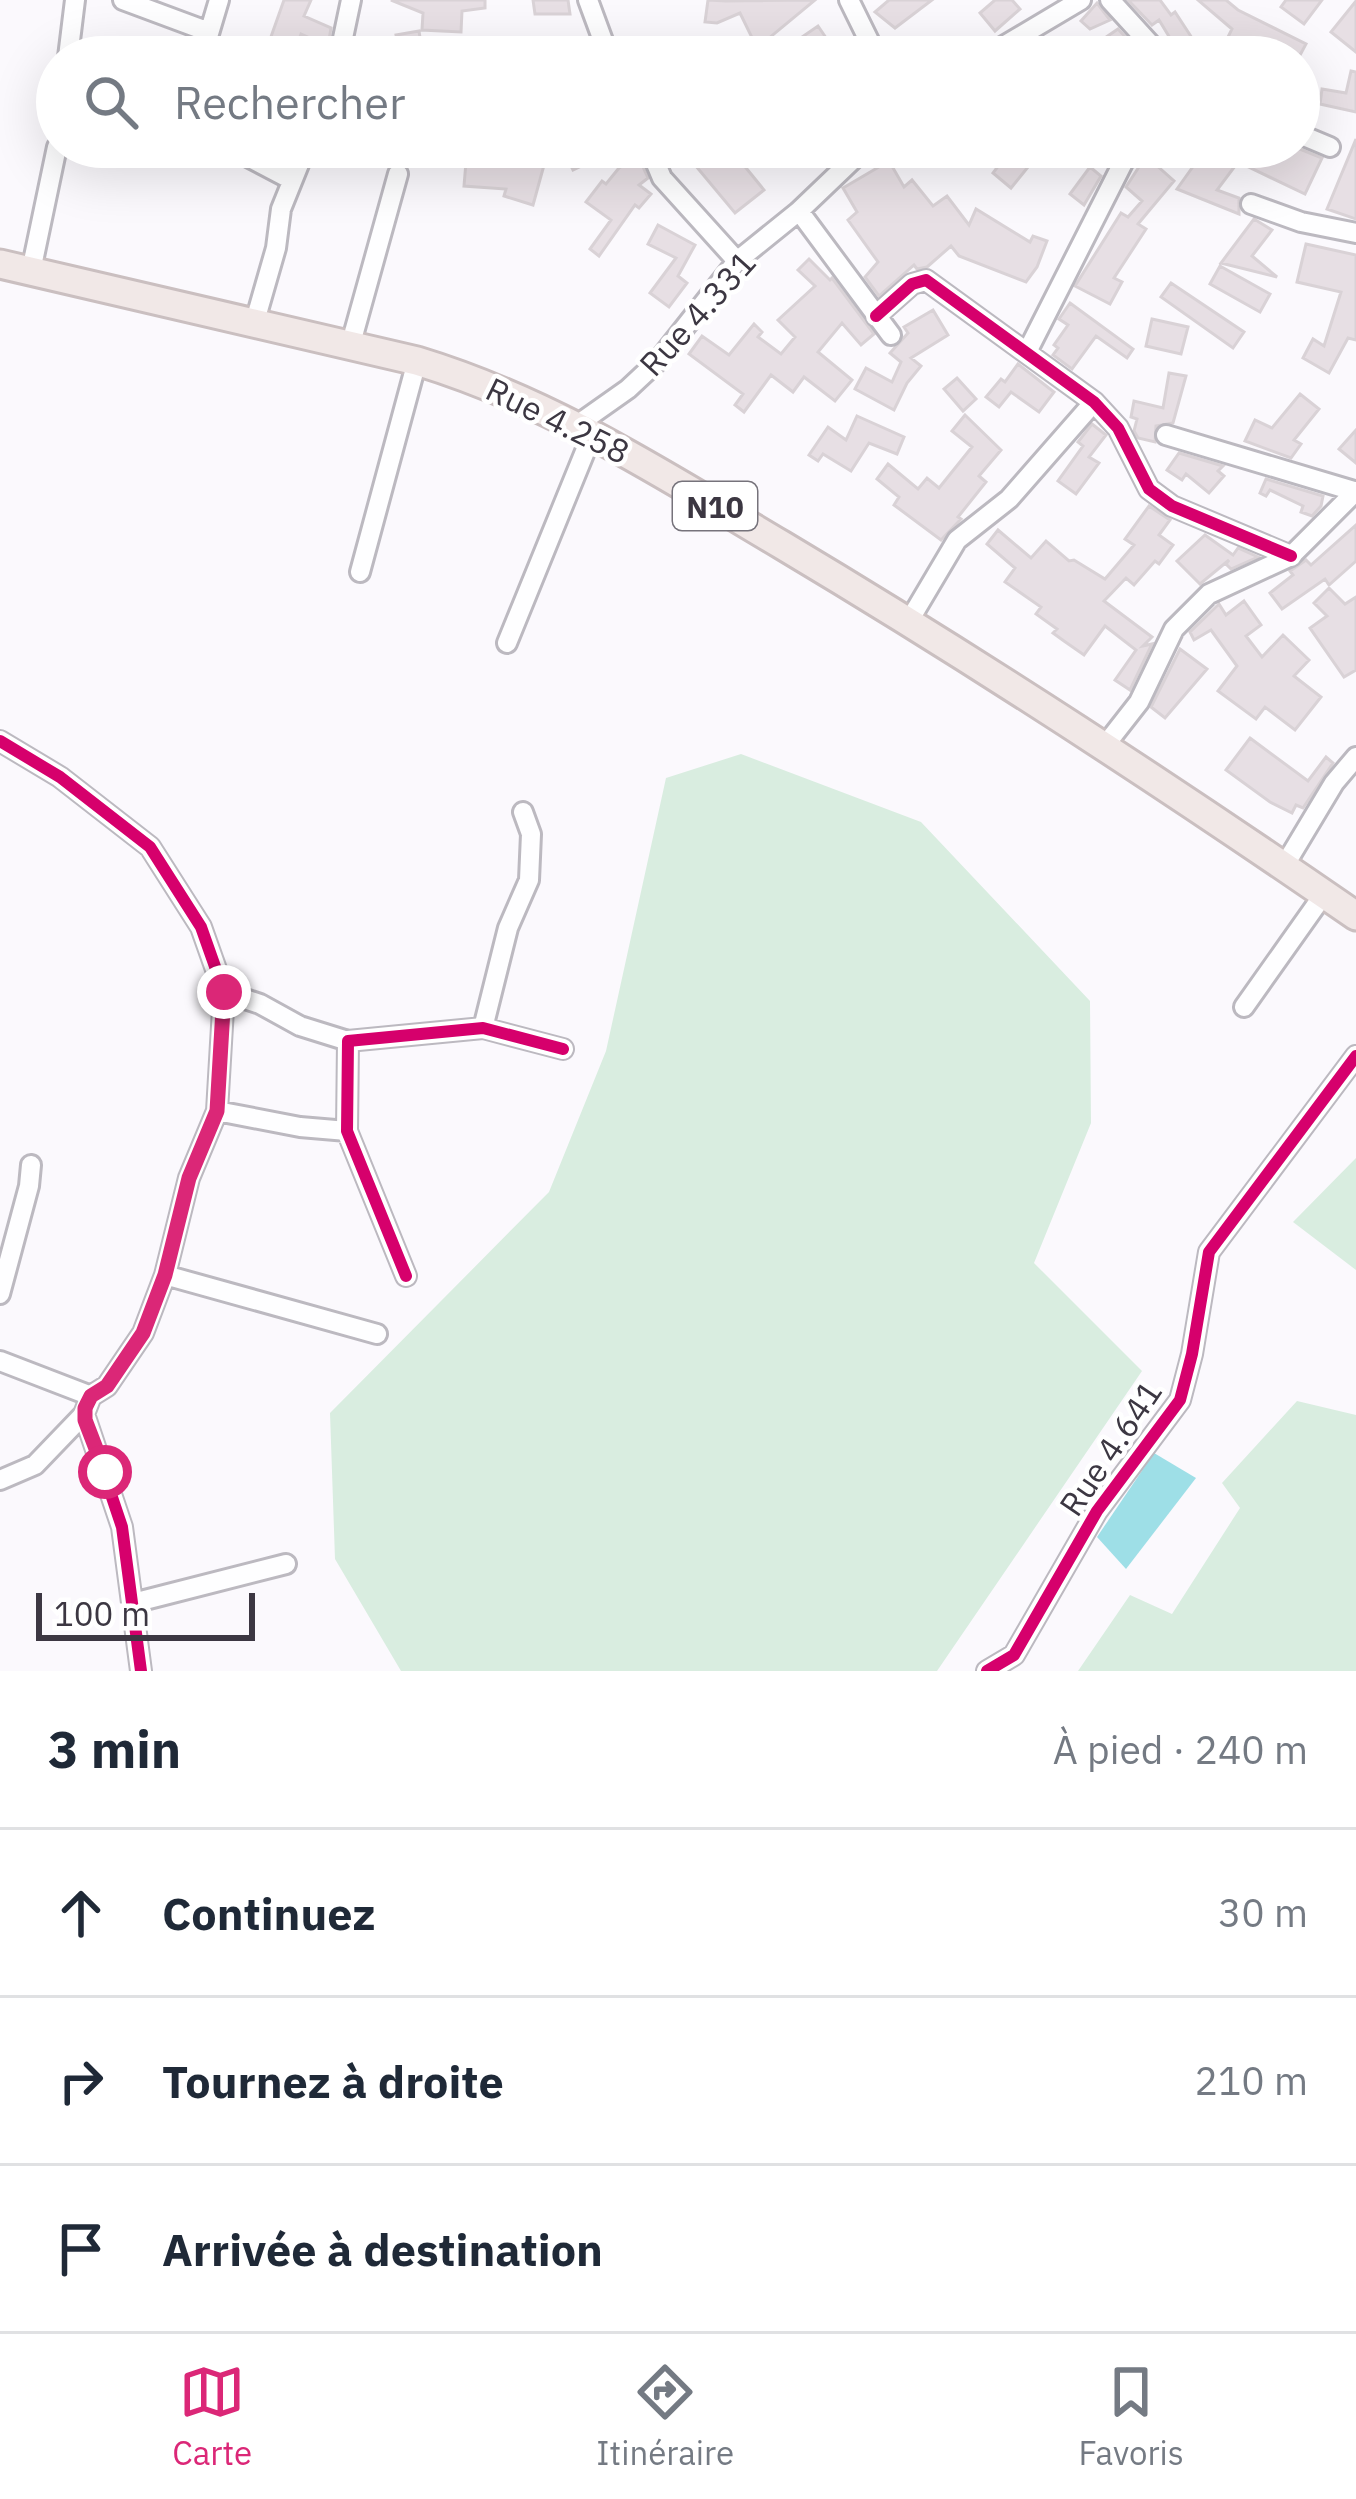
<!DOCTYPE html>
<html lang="fr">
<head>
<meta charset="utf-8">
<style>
  :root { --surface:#fff; --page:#f6f6f7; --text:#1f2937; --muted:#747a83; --line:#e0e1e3; --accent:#db2777 }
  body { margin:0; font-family:"IBM Plex Sans",sans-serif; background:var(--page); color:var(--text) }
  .scale { position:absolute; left:36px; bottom:30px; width:219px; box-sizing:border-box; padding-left:12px; border:6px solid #3c3742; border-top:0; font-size:33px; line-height:42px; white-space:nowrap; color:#3c3742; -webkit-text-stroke:9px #fff; paint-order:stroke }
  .stop { position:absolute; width:36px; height:36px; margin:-27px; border:9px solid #db2777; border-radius:50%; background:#fff }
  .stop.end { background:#db2777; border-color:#fff; box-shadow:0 3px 12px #0008 }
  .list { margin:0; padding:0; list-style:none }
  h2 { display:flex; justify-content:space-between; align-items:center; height:156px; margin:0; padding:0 48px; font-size:51px }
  h2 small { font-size:39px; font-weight:400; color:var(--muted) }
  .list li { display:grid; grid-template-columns:78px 1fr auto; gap:36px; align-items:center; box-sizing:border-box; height:168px; padding:0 48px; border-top:3px solid var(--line) }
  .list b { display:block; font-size:45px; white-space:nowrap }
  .list em { font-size:39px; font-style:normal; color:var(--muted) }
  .icon { flex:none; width:66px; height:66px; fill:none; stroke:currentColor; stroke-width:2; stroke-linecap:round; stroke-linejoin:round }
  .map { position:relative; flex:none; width:1356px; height:1671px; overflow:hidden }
  .search { position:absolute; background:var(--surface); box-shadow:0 12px 48px #0002; left:36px; right:36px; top:36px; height:132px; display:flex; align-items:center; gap:30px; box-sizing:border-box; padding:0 42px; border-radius:66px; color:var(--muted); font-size:45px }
  .sheet { height:660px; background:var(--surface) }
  nav { display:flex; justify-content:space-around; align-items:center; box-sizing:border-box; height:168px; border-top:3px solid var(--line); background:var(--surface); font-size:33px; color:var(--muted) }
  nav a { display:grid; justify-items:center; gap:6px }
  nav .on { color:var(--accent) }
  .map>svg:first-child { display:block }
  .green { fill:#d9ede0 }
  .water { fill:#9edfe7 }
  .building { fill:#e7dfe4; stroke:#d9d2d6; stroke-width:3 }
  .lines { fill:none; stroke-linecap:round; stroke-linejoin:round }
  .minor-casing { stroke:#bcb9c0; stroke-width:24 }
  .highway-casing { stroke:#cabfc0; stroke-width:33 }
  .minor { stroke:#fefeff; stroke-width:18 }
  .highway { stroke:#f1e8e7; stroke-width:27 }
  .cycleway-casing { stroke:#fff; stroke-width:20 }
  .cycleway { stroke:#d6006c; stroke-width:12 }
  .route { stroke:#db2777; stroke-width:15 }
  .labels { text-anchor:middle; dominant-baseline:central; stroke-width:9; stroke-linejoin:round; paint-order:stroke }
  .shield { fill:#fff; stroke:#76737b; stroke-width:3 }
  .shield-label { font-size:30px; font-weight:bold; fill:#3c3742 }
  .street-label { font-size:33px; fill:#3c3742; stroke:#fff }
</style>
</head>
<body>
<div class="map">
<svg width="1356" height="1671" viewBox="0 0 1356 1671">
  <rect width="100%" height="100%" fill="#fbf9fd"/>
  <!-- green -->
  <path class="green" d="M741,754L921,822L1090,1001L1091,1123L1034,1263L1142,1371L937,1671H401L335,1559L330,1413L549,1192L606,1051L666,778Z
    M1356,1158V1270L1293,1222Z
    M1297,1401L1356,1415V1671H1078L1130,1595L1172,1614L1240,1508L1222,1483Z"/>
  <!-- water -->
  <path class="water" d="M1154,1453L1196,1478L1126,1569L1097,1537Z"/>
  <!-- building -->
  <path class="building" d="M284,0H311L304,16L331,28L328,46L301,34L293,57L267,48Z
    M391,0H485V8L462,11L461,32L422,30L423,13Z
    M533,0H568L570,14H535Z
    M708,0L726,1L815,0L757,48L740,13L717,23L705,22Z
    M889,0H932L895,28L875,12Z
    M995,0H1012L1020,9L995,31L980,13Z
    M1128,0H1160L1171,15L1175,12L1192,38L1176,48L1159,20L1152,25Z
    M1198,0H1226L1238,10L1306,44L1299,57H1238L1222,49L1232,29Z
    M1286,0H1322L1304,24L1281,7Z
    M1356,1V52L1331,32Z
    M1097,3L1110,20L1090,29L1081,21Z
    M818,26L839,57H773Z
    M1118,29L1144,57H1078L1096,44Z
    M419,31L423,57H400L396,35Z
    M1351,71L1356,72V112L1320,104L1322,89L1346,93Z
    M1356,139V219L1327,209Z
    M490,147H549L533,205L504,196L506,189L464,186L466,162L485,163Z
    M562,147H595L600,157L573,170Z
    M680,147H729L764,190L735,213Z
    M998,147H1043L1026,158L1032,162L1011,188L993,173L1005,157Z
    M1207,147H1295L1322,158L1305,194L1238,162L1217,190L1239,198V214L1177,189Z
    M638,156L648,178L639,185L651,194L639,208L635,205L599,256L590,249L611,220L586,202L602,181L606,184L619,168Z
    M1146,156L1174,181L1138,224L1146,229L1114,278L1122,282L1110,304L1075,286L1121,213L1128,217L1142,201L1126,187Z
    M889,161L904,187L912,180L933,206L947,196L969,225L976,209L1030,242L1033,236L1047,241L1037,267L1026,282L959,256L951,246L927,267L917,269L914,265L879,296L865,277L878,262L848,220L857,212L843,188Z
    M1090,167L1101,176L1084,205L1070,194Z
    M1254,219L1272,230L1252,256L1277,277L1221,263Z
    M658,225L695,245L678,276L687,283L669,307L650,293L676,258L648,244Z
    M1306,244L1356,255V340L1348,338L1329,373L1303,358L1313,339L1324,346L1341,292L1297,282Z
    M809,259L830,280L832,278L874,334L861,345L842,323L818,352L852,380L835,401L804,377L793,392L771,375L744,412L735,405L743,394L689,354L702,336L729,355L754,324L762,332L758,337L781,354L795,337L778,320L815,286L798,270Z
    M1220,266L1270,294L1260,312L1210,284Z
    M1171,283L1244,332L1233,348L1161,297Z
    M1070,303L1133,349L1127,358L1096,336L1072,369L1053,355L1058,348L1054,345L1068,325L1059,319Z
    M933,310L948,335L911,358L921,366L907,383L894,410L855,389L866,368L892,382L901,362L890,353L908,333L904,327Z
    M1152,319L1188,327L1181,354L1146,346Z
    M1018,364L1054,392L1039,412L1011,392L999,407L986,397L1001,379L1005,382Z
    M1169,373L1186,376L1173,423L1156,426L1155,442L1138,438L1134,431L1137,419L1131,417L1134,401L1163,408Z
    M957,378L976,399L963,411L944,389Z
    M1300,394L1319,409L1294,440L1301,444L1291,458L1245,441L1255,420L1272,428Z
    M965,415L1001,450L979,476L986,482L958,517L961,519L941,540L894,505L899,497L877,479L888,464L918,489L927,478L939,488L972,447L952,431Z
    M857,416L904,437L897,454L869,443L851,471L823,454L818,461L809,455L828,427L846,440Z
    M1092,424L1106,435L1089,457L1099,463L1076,494L1058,481L1083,446L1078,442Z
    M1356,430V463L1339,449Z
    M1179,453L1223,466L1218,471L1224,476L1209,493L1186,474L1182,480L1167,470Z
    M1266,479L1323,496L1321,506L1312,516L1301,512L1303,506L1270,490L1266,496L1260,493Z
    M1149,506L1170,520L1159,535L1173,545L1159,564L1155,561L1134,585L1126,578L1104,601L1152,637L1143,646L1152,644L1130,690L1115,680L1136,650L1105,626L1084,655L1064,641L1053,633L1057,629L1036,614L1041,607L1005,582L1015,568L987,544L998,530L1031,558L1046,541L1069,561L1074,560L1105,579L1134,545L1125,539Z
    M1356,525V561L1329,585L1325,579L1282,609L1270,593L1293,575L1290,571L1306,560L1311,565Z
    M1205,535L1233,555L1238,548L1258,557L1231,569L1226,564L1229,560L1200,584L1177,561Z
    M1329,588L1345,604L1356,597V670L1344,677L1310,628L1327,616L1314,603Z
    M1244,601L1261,625L1246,636L1262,657L1283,635L1309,660L1294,676L1321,697L1295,730L1265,707L1256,719L1218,691L1237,666L1211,630L1194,640L1190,632L1219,604L1226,615Z
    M1180,649L1207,669L1165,718L1151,707Z
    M1250,738L1308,781L1326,757L1333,763L1303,808L1296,805L1292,813L1270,802L1226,770Z"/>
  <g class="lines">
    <!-- minor casing -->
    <g class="minor-casing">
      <path id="minor" d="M123,0L209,32
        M588,0L609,57
        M849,0L877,57
        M1110,0L1162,57
        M68,57L75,0
        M202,57L219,0
        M339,57L351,0
        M985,57L1081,0
        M1299,134L1330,147
        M229,147L292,180
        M649,147L662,178L737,261
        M1251,204L1301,222L1356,233
        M799,211L891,335
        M31,271L57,147
        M876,316L912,284L926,280L1094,402L1118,428L1149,489L1172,506L1291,556
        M255,321L276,248L281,209L306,147
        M351,343L398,174
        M1027,352L1131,147
        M577,425L628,389L659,360L737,261L799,211L866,147
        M1166,435L1354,491
        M360,572L417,361
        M909,621L957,540L1009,499L1094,402
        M507,643L593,432
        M0,741L60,777L150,847L201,927L224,992L217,1111L189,1178L165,1275L143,1333L107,1386L91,1396L84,1414L122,1527L141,1671
        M1103,748L1139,702L1174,629L1209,594L1291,556L1356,491
        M1283,868L1334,783L1356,757
        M224,992L260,1004L300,1026L348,1041
        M1244,1007L1324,894
        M483,1028L508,928L529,880L531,834L523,812
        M217,1111L300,1127L347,1131
        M165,1275L377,1334
        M406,1276L347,1131L348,1041L483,1028L563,1049
        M0,1294L29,1186L31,1165
        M0,1361L91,1396
        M0,1480L35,1465L84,1414
        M133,1603L286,1564
        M987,1671L1014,1655L1097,1511L1180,1400L1192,1354L1209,1252L1356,1056"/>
    </g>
    <!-- highway casing -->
    <g class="highway-casing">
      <path id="highway" d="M0,264L417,361C552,402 662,474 782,545C978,662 1169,787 1356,916"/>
    </g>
    <!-- minor -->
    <use href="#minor" class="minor"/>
    <!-- highway -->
    <use href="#highway" class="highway"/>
    <!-- cycleway casing -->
    <g class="cycleway-casing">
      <path id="cycleway" d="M876,316L912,284L926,280L1094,402L1118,428L1149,489L1172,506L1291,556
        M0,741L60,777L150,847L201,927L224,992L217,1111L189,1178L165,1275L143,1333L107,1386L91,1396L84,1414L122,1527L141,1671
        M406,1276L347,1131L348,1041L483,1028L563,1049
        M987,1671L1014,1655L1097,1511L1180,1400L1192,1354L1209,1252L1356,1056"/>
    </g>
    <!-- cycleway -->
    <use href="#cycleway" class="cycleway"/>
  </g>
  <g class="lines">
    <!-- route -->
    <path class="route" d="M105,1472L85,1420V1408L91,1396L107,1386L143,1333L165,1275L189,1178L217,1111L224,992"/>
  </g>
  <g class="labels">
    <!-- shield labels -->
    <rect class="shield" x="673" y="482" width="84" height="48" rx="9"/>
    <g class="shield-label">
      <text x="715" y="506">N10</text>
    </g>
    <!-- street labels -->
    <g class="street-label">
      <text transform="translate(697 313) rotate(-48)">Rue 4.331</text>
      <text transform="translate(558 420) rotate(26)">Rue 4.258</text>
      <text transform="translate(1110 1448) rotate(-56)">Rue 4.641</text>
    </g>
  </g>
</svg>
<div class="scale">100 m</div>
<div class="stop" style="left:105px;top:1472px"></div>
<div class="stop end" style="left:224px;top:992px"></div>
<div class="search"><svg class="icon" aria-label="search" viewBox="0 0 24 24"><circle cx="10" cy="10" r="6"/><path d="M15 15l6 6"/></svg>Rechercher</div>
</div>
<section class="sheet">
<h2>3 min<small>À pied · 240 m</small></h2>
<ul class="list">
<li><svg class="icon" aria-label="ahead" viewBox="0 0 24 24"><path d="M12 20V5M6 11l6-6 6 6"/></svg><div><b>Continuez</b></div><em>30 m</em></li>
<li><svg class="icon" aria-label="right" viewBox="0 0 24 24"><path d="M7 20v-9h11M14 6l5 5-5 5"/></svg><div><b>Tournez à droite</b></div><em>210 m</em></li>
<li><svg class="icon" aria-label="arrive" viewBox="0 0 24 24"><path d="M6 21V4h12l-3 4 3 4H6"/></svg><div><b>Arrivée à destination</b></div></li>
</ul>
</section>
<nav>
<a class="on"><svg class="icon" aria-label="map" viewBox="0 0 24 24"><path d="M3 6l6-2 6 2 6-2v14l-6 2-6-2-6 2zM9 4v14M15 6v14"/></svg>Carte</a>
<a><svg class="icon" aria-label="directions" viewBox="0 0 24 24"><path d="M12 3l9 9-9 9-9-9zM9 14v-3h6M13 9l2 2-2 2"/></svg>Itinéraire</a>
<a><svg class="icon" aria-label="saved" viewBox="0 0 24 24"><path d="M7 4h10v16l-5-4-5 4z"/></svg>Favoris</a>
</nav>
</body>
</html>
